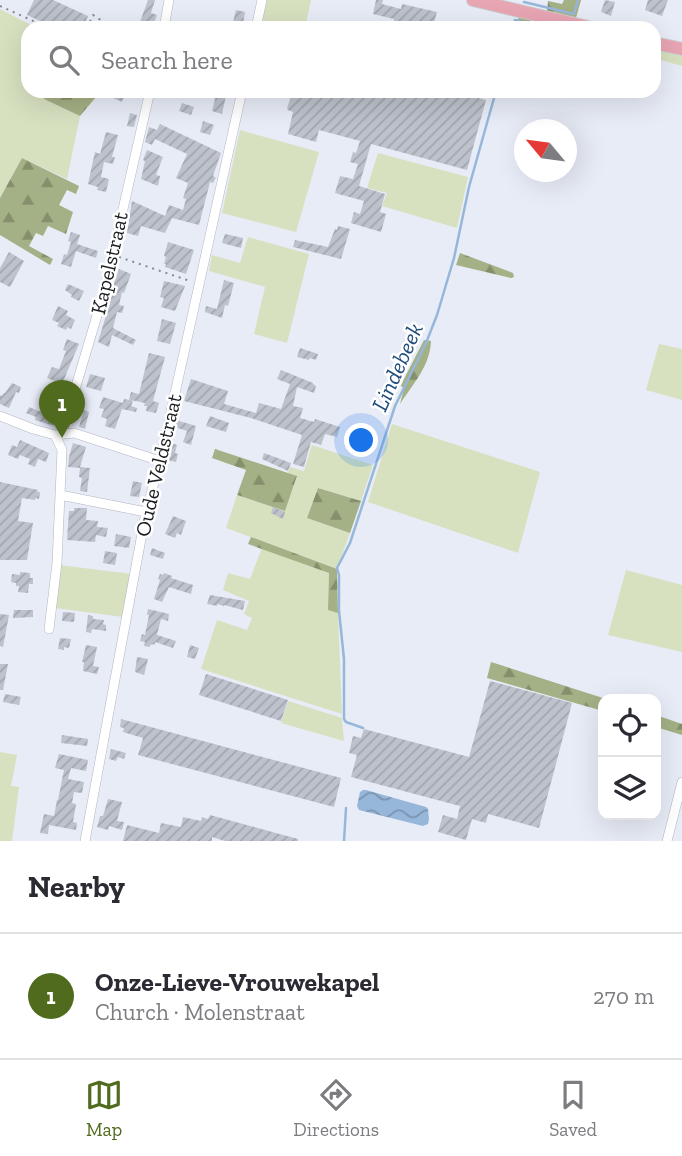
<!DOCTYPE html>
<html lang="en">
<head>
<meta charset="utf-8">
<style>
  :root { --surface:#fff; --page:#f2f2f3; --text:#2b2b33; --muted:#7c7c81; --line:#e1e1e2; --accent:#506b1d }
  body { margin:0; font-family:"Zilla Slab",serif; background:var(--page); color:var(--text) }
  .controls { position:absolute; right:21px; bottom:21px; display:grid; overflow:hidden; border-radius:14px; box-shadow:0 7px 28px #0002 }
  .controls button { width:63px; height:63px; display:grid; place-items:center; padding:0; border:0; border-bottom:2px solid var(--line); background:var(--surface); color:var(--text); font:35px sans-serif }
  .compass { position:absolute; left:514px; top:119px; width:63px; height:63px; border-radius:50%; background:var(--surface); box-shadow:0 7px 28px #0002; rotate:299deg }
  .you { position:absolute; left:362px; top:441px; width:24px; height:24px; margin:-18px; border:5px solid #fff; border-radius:50%; background:#1a73e8; box-shadow:0 0 0 10px #1a73e833 }
  .badge { display:grid; place-items:center; width:46px; height:46px; border-radius:50%; background:var(--accent); color:#fff; font-size:23px; font-weight:700 }
  .pin { position:absolute; translate:-50% -58px; filter:drop-shadow(0 2px 4px #0008) }
  .pin::after { content:''; position:absolute; top:37px; width:24px; height:21px; background:inherit; clip-path:polygon(0 0,100% 0,50% 100%) }
  .list { margin:0; padding:0; list-style:none }
  h2 { display:flex; justify-content:space-between; align-items:center; height:91px; margin:0; padding:0 28px; font-size:30px }
  h2 small { font-size:23px; font-weight:400; color:var(--muted) }
  .list li { display:grid; grid-template-columns:46px 1fr auto; gap:21px; align-items:center; box-sizing:border-box; height:126px; padding:0 28px; border-top:2px solid var(--line) }
  .list b { display:block; font-size:26px; white-space:nowrap }
  .list p { margin:0; font-size:23px; white-space:nowrap; color:var(--muted) }
  .list em { font-size:23px; font-style:normal; color:var(--muted) }
  .icon { flex:none; width:38px; height:38px; fill:none; stroke:currentColor; stroke-width:2; stroke-linecap:round; stroke-linejoin:round }
  .map { position:relative; flex:none; width:682px; height:841px; overflow:hidden }
  .search { position:absolute; background:var(--surface); box-shadow:0 7px 28px #0002; left:21px; right:21px; top:21px; height:77px; display:flex; align-items:center; gap:18px; box-sizing:border-box; padding:0 24px; border-radius:21px; color:var(--muted); font-size:26px }
  .sheet { height:217px; background:var(--surface) }
  nav { display:flex; justify-content:space-around; align-items:center; box-sizing:border-box; height:98px; border-top:2px solid var(--line); background:var(--surface); font-size:19px; color:var(--muted) }
  nav a { display:grid; justify-items:center; gap:4px }
  nav .on { color:var(--accent) }
  .map>svg:first-child { display:block }
  .green { fill:#d7e1c0 }
  .forest { fill:url(#forest-firs) }
  .water { fill:url(#water-waves) }
  .lines { fill:none; stroke-linecap:round; stroke-linejoin:round }
  .stream { stroke:#97b7da; stroke-width:2.5 }
  .building { fill:url(#building-hatch) }
  .minor-casing { stroke:#b2b6c1; stroke-width:10 }
  .major-casing { stroke:#cdcece; stroke-width:14 }
  .path { stroke:#84888f; stroke-width:2; stroke-dasharray:2 5; stroke-linecap:butt }
  .minor { stroke:#fff; stroke-width:9 }
  .major { stroke:#e8a5b3; stroke-width:12 }
  .labels { text-anchor:middle; dominant-baseline:central; stroke-width:5; stroke-linejoin:round; paint-order:stroke }
  .street-label { font-size:21px; fill:#1c1e22; stroke:#fff }
  .water-label { font-size:23px; font-style:italic; fill:#204e7c; stroke:#fff }
</style>
</head>
<body>
<div class="map">
<svg width="682" height="841" viewBox="0 0 682 841">
  <defs>
    <pattern id="forest-firs" width="22" height="20" patternUnits="userSpaceOnUse" patternTransform="scale(1.75)"><rect width="22" height="20" fill="#a4b085"/><path d="M5 1l3.5 6h-7zM16 11l3.5 6h-7z" fill="#858f6c"/></pattern>
    <pattern id="water-waves" width="16" height="10" patternUnits="userSpaceOnUse" patternTransform="scale(1.75)"><rect width="16" height="10" fill="#97b7da"/><path d="M0 5q4-4 8 0t8 0" fill="none" stroke="#7a94b0"/></pattern>
    <pattern id="building-hatch" width="6" height="6" patternUnits="userSpaceOnUse" patternTransform="scale(1.75)"><rect width="6" height="6" fill="#bdc2cc"/><path d="M-1 1l2-2M0 6l6-6M5 7l2-2" fill="none" stroke="#a2a6af"/></pattern>
  </defs>
  <rect width="100%" height="100%" fill="#e8ecf7"/>
  <!-- green -->
  <path class="green" d="M266,0H311L305,28H260Z
    M0,9L37,28H28V91H46L44,99L80,116L67,179L22,158L0,198Z
    M654,49L682,56V66L654,58Z
    M240,130L319,152L296,232L222,213Z
    M378,153L468,177L457,228L382,206L387,193L367,188Z
    M248,237L309,254L287,343L254,334L265,287L209,271L212,255L240,263Z
    M659,344L682,349V400L646,390Z
    M392,424L540,472L518,553L368,502Z
    M312,445L373,465L361,501L318,488L307,518L350,533L337,569L226,528L237,495L285,511L297,477L288,473L290,467L304,471Z
    M262,548L329,573L328,609L338,613L342,714L201,669L217,620L247,630L252,618L244,614L249,601L223,590L228,573L250,579Z
    M60,565L131,574L123,617L55,608Z
    M626,570L682,585V652L608,635Z
    M288,701L342,718L344,741L281,723Z
    M0,752L17,755L11,786L19,787L12,841H0Z"/>
  <!-- forest -->
  <path class="forest" d="M564,0H581L576,18L547,12L548,1L562,4Z
    M519,17L567,28H532L521,26L520,28H515Z
    M46,91H101L80,116L44,99Z
    M22,158L79,186L76,194L67,190L59,205L73,212L66,234L48,226L43,236L36,233L29,246L53,259L50,265L0,235V198Z
    M460,253L513,273L514,277L511,278L456,265Z
    M424,340L431,341C430,366 413,384 400,404L404,388L401,386L404,379Z
    M215,449L297,476L285,511L237,495L246,470L212,458Z
    M318,488L361,501L350,533L307,518Z
    M251,537L337,569L338,613L328,610L329,573L248,544Z
    M491,662L606,699H603V711L487,678Z
    M656,715L682,724V735L656,727Z"/>
  <!-- water -->
  <path class="water" d="M363,790H366L426,807L428,809L429,819L428,824L423,826L359,810L357,806L360,792Z"/>
  <g class="lines">
    <!-- stream -->
    <path class="stream" d="M524,2L574,14L578,0
      M514,28L515,20L520,21
      M363,728L346,722L344,719V659L339,611V575L337,568L350,543L395,406L426,343L437,315L454,258L469,187L496,91
      M344,841L346,808"/>
  </g>
  <!-- building -->
  <path class="building" d="M34,0H53L88,16L83,28H55L27,15Z
    M148,0H155L151,13L157,15L154,23L151,22L148,28H146L140,26L142,22H140Z
    M376,0H383L382,4L401,9L402,4L437,12L433,26L432,25L431,28L418,26L417,28H409L410,24L394,21V19L373,14Z
    M605,0L615,2L611,16L601,12Z
    M648,0H668L662,16L645,10Z
    M236,10L245,12L243,24L233,22Z
    M113,91H126L122,102L111,97Z
    M217,91H227L222,114L212,111Z
    M293,91H451L486,100L467,170L371,144L359,186L385,194L380,212L386,214L381,232L351,223L354,212L360,214L364,201L335,193L340,176L353,179L358,164L350,162L353,152L356,153L360,141L319,130L316,142L288,134L293,112L288,110L287,108Z
    M182,103L194,107L191,115L179,111Z
    M130,113L137,115L134,127L127,126Z
    M203,121L214,125L210,135L200,132Z
    M160,124L221,153L213,176L216,178L215,179L213,183L210,182L199,225L172,218L165,233L141,226L138,236L127,233L132,201L165,216L169,205L183,210L186,199L183,198L188,183L176,178L187,154L155,139L152,145L145,142L149,127L157,130Z
    M106,132L118,135L112,157H115L113,164L104,162L101,177L109,179L106,192L97,190L98,187L88,184L95,152L100,154Z
    M147,150L163,157L156,175L160,176L158,186L141,179L145,161L143,160Z
    M338,226L350,229L341,259L293,247L295,240L328,247L335,229L337,230Z
    M71,232L80,235L77,244L98,251L96,258L76,251L71,267L61,264L64,254L67,255L71,242L68,241Z
    M225,234L243,238L241,248L222,243Z
    M168,242L194,250L186,274L165,267L166,264H164L166,257L164,256Z
    M9,252L24,261L10,287L0,282V268Z
    M119,269L131,274L124,293L122,292L119,305L124,306L122,313L117,312L113,328L136,340L133,345L112,335L109,347L98,342L114,289H112Z
    M224,280L234,283L228,306L225,305L222,318L205,312L206,306L217,309Z
    M164,281L185,286L175,311L161,307L164,298L160,297Z
    M68,284L84,291L79,301L71,297L72,295L65,290Z
    M58,306L68,311L66,315L75,320L71,329L67,327L66,330L57,326L59,323L52,320Z
    M162,319L176,323L170,344L157,341Z
    M67,339L79,344L62,384L47,378L52,367L59,369L66,351L63,350Z
    M300,348L318,354L316,360L310,358L309,360L297,357Z
    M149,353L165,357L153,401L159,403L156,413L146,411L147,406H144L145,403L131,400L133,401L131,406L137,408L136,412L122,409L115,429L105,426L107,419L101,417L104,409L99,408L103,397L123,403L124,399L129,400L131,392L139,394Z
    M281,370L313,383V384L316,386L314,393L297,387L293,406L303,408L300,418L314,422L315,419L340,427L337,437L325,434L321,445L311,442L304,467L293,464L302,435L251,418L184,401L191,379L228,391L224,404L256,413L259,403L281,409L290,384L277,379Z
    M90,374L105,378L101,391L86,387Z
    M12,383L21,387L19,393L16,392L9,408L0,404V395L2,396L4,393H5Z
    M51,393L58,396L53,410L56,411L54,416L57,417L54,426L35,420L36,417L26,413L29,407L41,412L46,399L48,400Z
    M84,410L89,412L85,429L79,427Z
    M210,416L229,423L226,432L206,426Z
    M176,420L196,426L191,445L183,442L187,431L175,427Z
    M20,440L49,453L46,462L38,459L35,467L28,464L30,459L20,455L18,459L8,455L12,445L17,447Z
    M73,443L86,447L80,467L90,468L87,492L80,491L82,478L79,477L80,468L68,467L69,457Z
    M171,443L177,445L175,453L178,454L176,462L167,460Z
    M264,453L291,463L288,471L262,459Z
    M133,481L142,483L139,497L130,496Z
    M0,482L38,490L37,492H40L39,499L35,498V500L22,498L18,521L33,523L27,560H0Z
    M273,507L285,512L283,519L271,513Z
    M74,508H87L86,520L98,521L97,527L108,528L106,537L96,535L95,542L67,540L69,511H74Z
    M173,516L186,521L181,535L177,533L175,538L165,534Z
    M116,534L131,537L129,548L114,546Z
    M152,548L165,553L163,559L150,555Z
    M105,551L117,553L115,565L103,563Z
    M20,572L30,573V578H33V584H29L28,593L18,592L19,586H16V583L11,582L12,574L20,575Z
    M164,573L172,576L171,578L193,585L191,594L169,587L162,602L154,599L160,580L158,579L160,574L163,575Z
    M210,595L245,601L243,610L224,605V606L217,604V606L207,604Z
    M148,609L169,614L168,621L161,619L157,635L176,641L173,648L155,642V644L150,645V647L144,646L145,642L140,641L142,634L145,635L149,615H147Z
    M14,610H33V617L13,618Z
    M63,612L75,613L74,622L62,621Z
    M0,614L9,615L3,647L0,646Z
    M88,615L93,616V619L104,620L103,624L106,625V631L92,629L91,633L86,632Z
    M60,638L71,639L69,648L64,647V650L58,649Z
    M86,645L97,647L93,666L99,667L97,674L83,671L84,662H82Z
    M190,645L199,648L195,659L187,657Z
    M137,657L148,659L144,675L135,672Z
    M0,664H8L3,690H0Z
    M206,674L288,700L281,721L199,695Z
    M490,681L572,703L539,828L488,814L486,823L472,819L466,840L438,832L443,815L457,819L460,806L351,777L357,755L349,753L353,736L361,738L364,729L469,757Z
    M5,694L21,697L19,705L3,702Z
    M121,719L341,778L334,807L138,755L143,738L123,732L124,728L120,727Z
    M62,735L88,739L87,746L61,743Z
    M111,749L126,753L124,759L118,757L116,761L109,759Z
    M59,754L88,760L86,771L71,768L68,779L84,782L82,793L74,792L72,803L76,804L73,822L77,823L76,830L49,825L48,834L40,833L44,814L54,816L57,800H58L64,770L55,768Z
    M108,799L122,802L117,821L124,822L122,830L109,826L108,830L97,827L100,816H103Z
    M210,815L298,839V841H225L212,837V841H123L127,825L159,833L161,823L181,827L183,817L201,821L202,817L208,819Z"/>
  <g class="lines">
    <!-- minor casing -->
    <g class="minor-casing">
      <path id="minor" d="M164,28L169,0
        M256,28L262,0
        M0,416L33,429L55,435L74,433L160,461
        M62,433L104,292L150,91
        M60,495L146,512
        M49,629L57,563L62,450L55,435
        M85,841L146,512L160,461L242,91
        M667,841L682,782"/>
    </g>
    <!-- major casing -->
    <g class="major-casing">
      <path id="major" d="M473,0L592,28
        M654,43L682,49"/>
    </g>
    <!-- path -->
    <path class="path" d="M0,6L49,28
      M87,28L93,15L113,28
      M119,257L190,281"/>
    <!-- minor -->
    <use href="#minor" class="minor"/>
    <!-- major -->
    <use href="#major" class="major"/>
  </g>
  <g class="labels">
    <!-- street labels -->
    <g class="street-label">
      <text transform="translate(109 263) rotate(-77)">Kapelstraat</text>
      <text transform="translate(158 465) rotate(-77)">Oude Veldstraat</text>
    </g>
    <!-- water labels -->
    <g class="water-label">
      <text transform="translate(397 367) rotate(-66)">Lindebeek</text>
    </g>
  </g>
</svg>
<div class="controls">
<button><svg class="icon" aria-label="locate" viewBox="0 0 24 24"><circle cx="12" cy="12" r="6"/><path d="M12 2v4M12 18v4M2 12h4M18 12h4"/></svg></button>
<button><svg class="icon" aria-label="layers" viewBox="0 0 24 24"><path d="M12 4l9 5-9 5-9-5zM3 14l9 5 9-5"/></svg></button>
</div>
<svg class="compass" viewBox="-18 -18 36 36"><path d="M0-13l5 13h-10z" fill="#e53935"/><path d="M0 13l5-13h-10z" fill="#7c7c81"/></svg>
<div class="you"></div>
<div class="pin badge" style="left:62px;top:438px">1</div>
<div class="search"><svg class="icon" aria-label="search" viewBox="0 0 24 24"><circle cx="10" cy="10" r="6"/><path d="M15 15l6 6"/></svg>Search here</div>
</div>
<section class="sheet">
<h2>Nearby<small></small></h2>
<ul class="list">
<li><span class="badge">1</span><div><b>Onze-Lieve-Vrouwekapel</b><p>Church · Molenstraat</p></div><em>270 m</em></li>
</ul>
</section>
<nav>
<a class="on"><svg class="icon" aria-label="map" viewBox="0 0 24 24"><path d="M3 6l6-2 6 2 6-2v14l-6 2-6-2-6 2zM9 4v14M15 6v14"/></svg>Map</a>
<a><svg class="icon" aria-label="directions" viewBox="0 0 24 24"><path d="M12 3l9 9-9 9-9-9zM9 14v-3h6M13 9l2 2-2 2"/></svg>Directions</a>
<a><svg class="icon" aria-label="saved" viewBox="0 0 24 24"><path d="M7 4h10v16l-5-4-5 4z"/></svg>Saved</a>
</nav>
</body>
</html>
